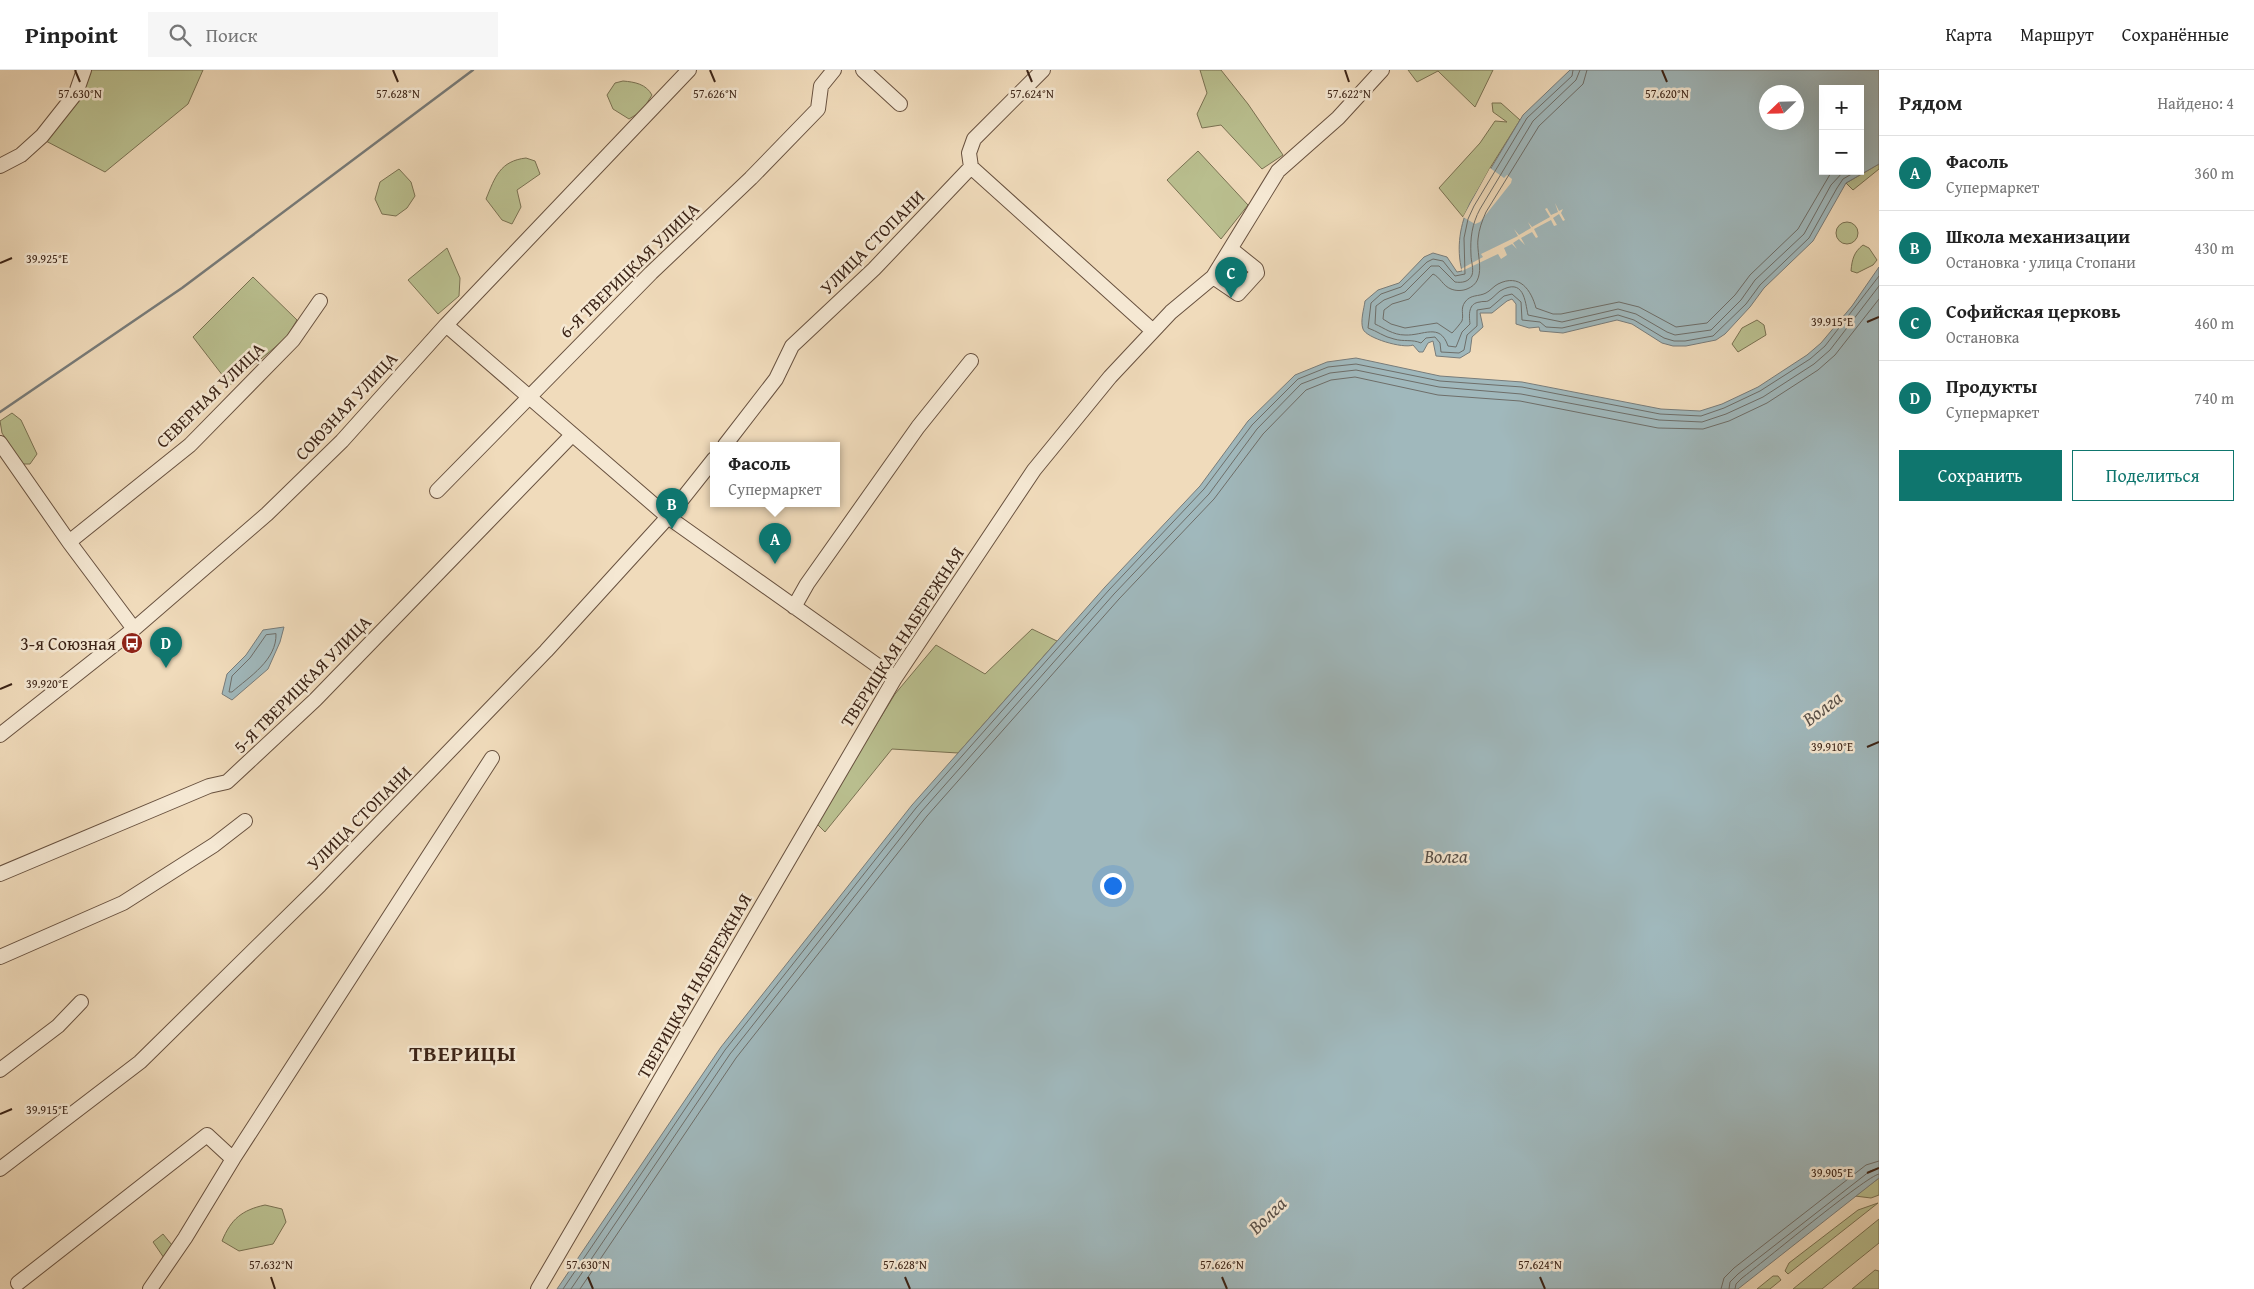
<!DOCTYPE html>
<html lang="ru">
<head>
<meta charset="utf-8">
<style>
  :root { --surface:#fff; --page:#f6f6f6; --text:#222; --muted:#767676; --line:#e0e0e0; --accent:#0f766e }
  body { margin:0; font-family:"Gentium Book Plus",serif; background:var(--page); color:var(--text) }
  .controls { position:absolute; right:15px; top:15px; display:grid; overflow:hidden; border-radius:0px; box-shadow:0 5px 20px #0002 }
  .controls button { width:45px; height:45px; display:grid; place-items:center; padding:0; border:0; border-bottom:1px solid var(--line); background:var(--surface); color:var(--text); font:25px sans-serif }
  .compass { position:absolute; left:1759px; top:15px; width:45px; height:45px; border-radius:50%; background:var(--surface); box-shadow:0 5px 20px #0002; rotate:247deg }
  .you { position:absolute; left:1112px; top:815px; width:18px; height:18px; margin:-12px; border:4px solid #fff; border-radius:50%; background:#1a73e8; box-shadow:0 0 0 8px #1a73e833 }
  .badge { display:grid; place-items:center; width:32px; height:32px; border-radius:50%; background:var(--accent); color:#fff; font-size:16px; font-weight:700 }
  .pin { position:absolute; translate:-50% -41px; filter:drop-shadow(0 1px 2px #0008) }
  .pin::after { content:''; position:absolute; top:26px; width:18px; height:15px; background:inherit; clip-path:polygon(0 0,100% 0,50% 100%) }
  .popup { position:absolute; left:710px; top:372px; width:130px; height:65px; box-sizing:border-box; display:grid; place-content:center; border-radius:0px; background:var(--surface); filter:drop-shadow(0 1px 4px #0005); font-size:16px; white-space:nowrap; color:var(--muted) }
  .popup b { font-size:19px; color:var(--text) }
  .popup::after { content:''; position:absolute; left:50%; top:100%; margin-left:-10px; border:10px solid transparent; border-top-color:var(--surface) }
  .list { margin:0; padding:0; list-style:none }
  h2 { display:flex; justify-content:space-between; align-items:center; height:65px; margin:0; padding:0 20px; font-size:21px }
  h2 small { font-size:16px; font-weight:400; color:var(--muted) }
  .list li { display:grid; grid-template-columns:32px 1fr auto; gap:15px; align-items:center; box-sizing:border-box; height:75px; padding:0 20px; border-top:1px solid var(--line) }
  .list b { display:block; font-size:19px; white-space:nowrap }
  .list p { margin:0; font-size:16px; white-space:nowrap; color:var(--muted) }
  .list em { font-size:16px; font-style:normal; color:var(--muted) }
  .actions { display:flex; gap:10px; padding:15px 20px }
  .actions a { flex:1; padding:11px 0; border:1px solid var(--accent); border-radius:0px; text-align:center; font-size:18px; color:var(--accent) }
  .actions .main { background:var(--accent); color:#fff }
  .icon { flex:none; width:28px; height:28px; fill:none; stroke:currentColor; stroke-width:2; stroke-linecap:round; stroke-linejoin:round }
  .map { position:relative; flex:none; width:1879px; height:1219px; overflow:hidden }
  header { display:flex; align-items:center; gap:30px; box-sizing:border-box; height:70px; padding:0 25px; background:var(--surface); border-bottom:1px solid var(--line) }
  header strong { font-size:24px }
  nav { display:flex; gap:28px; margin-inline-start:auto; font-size:18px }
  .search { width:350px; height:45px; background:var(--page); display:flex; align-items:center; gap:12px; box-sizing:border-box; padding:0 18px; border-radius:0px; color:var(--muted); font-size:19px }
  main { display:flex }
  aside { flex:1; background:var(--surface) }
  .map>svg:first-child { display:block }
  .green { fill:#bac090; stroke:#7a7253 }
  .water { fill:#a0b8bc; stroke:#787c7a; fill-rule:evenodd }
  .pier { fill:#f0dbbb }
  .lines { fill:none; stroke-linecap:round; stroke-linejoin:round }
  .shore { stroke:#6e6e69; stroke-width:1 }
  .stream { stroke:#787c7a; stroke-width:2.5 }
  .minor-casing { stroke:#68513f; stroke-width:16 }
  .minor { stroke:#f5e8d3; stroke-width:14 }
  .ticks { fill:none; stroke:#3b2316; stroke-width:2 }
  .labels { text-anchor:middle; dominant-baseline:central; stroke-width:5; stroke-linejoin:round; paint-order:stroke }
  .street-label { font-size:18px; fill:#3b2316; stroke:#f5e8d3 }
  .poi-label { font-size:18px; fill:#3b2316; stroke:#f5e8d3; text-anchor:end }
  .water-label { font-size:19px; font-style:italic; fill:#595048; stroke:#f5e8d3 }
  .district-label { font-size:22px; font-weight:bold; letter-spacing:1px; fill:#3b2316; stroke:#f5e8d3 }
  .ticks-label { font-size:12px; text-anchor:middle; fill:#3b2316; stroke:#f5e8d3; stroke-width:5; stroke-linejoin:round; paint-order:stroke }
</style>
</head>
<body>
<header>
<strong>Pinpoint</strong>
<div class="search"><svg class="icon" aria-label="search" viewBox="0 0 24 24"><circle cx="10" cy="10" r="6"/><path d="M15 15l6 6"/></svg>Поиск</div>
<nav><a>Карта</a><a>Маршрут</a><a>Сохранённые</a></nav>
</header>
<main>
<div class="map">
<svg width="1879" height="1219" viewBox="0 0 1879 1219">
  <rect width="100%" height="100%" fill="#f0dbbb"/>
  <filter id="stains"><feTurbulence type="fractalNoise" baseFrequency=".004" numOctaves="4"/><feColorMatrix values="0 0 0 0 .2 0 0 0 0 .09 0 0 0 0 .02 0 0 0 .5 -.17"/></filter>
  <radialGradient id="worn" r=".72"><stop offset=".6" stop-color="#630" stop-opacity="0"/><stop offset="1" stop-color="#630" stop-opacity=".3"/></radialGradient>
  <!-- green -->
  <path class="green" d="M89,0H203L188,34L105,102L44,70Z
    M1200,0H1221L1248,34L1283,85L1262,99L1221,55L1202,58L1197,44L1207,23Z
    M1408,0H1493L1475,37L1438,1L1417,12Z
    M623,11C635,12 646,14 652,25L642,41L629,49L613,39L607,25L615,13Z
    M1492,33H1501L1520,50L1490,98L1463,147L1439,118L1480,73L1495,51L1507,52L1493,42Z
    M1198,81L1248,135L1221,169L1167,110Z
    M526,88L535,91L540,104L517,120L521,137L512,154L502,150L486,129C495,107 500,91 526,88Z
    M1879,94V99L1853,120L1846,113Z
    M399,99L411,112L415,126L407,138L396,146L382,144L375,129L380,112Z
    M1836 163a11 11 0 1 1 22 0a11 11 0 1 1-22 0Z
    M1863,175L1869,178L1877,190L1873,195L1857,203L1851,201C1852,189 1854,182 1863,175Z
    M447,178L460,208L459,226L438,244L408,210Z
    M253,207L297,250L286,268L230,315L193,267Z
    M1757,250L1764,255L1766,265L1738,282L1732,274L1742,258Z
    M12,343L21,350L37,384L30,394H22L2,363L0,351Z
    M1032,559L1057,571L958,683L892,679L825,762L816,753L895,624L936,575L985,604Z
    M1879,1108V1125L1871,1128L1855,1126Z
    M1878,1133L1788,1204L1785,1201L1789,1193L1858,1140Z
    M265,1135L282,1139L286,1152L273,1174L239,1181L222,1171C231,1149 242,1140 265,1135Z
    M1879,1149V1173L1822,1219H1793Z
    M163,1164L172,1175L164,1188L153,1172Z
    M1875,1200L1879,1201V1219H1852Z
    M1773,1206H1778L1781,1210L1770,1219H1757Z"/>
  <!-- water -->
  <path class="water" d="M1570,0H1879V94L1846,113L1813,171L1764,218L1750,237L1725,264L1716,270L1686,276H1673L1662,273L1632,254L1617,250L1563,263L1540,261L1539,257L1529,258L1516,254V234L1512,229L1507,231L1492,243H1480L1483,257L1472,267L1470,282L1460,288L1436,286L1433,271L1428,273L1423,282H1419L1413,275C1403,279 1366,268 1363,259C1360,251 1364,239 1365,231L1378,220L1399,213L1424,187L1433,183L1447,187L1457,202L1462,201C1456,178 1460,154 1470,133L1523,45ZM1823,19H1860V101H1823ZM1766,22H1796V52H1766Z
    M1879,197V1108L1738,1219H557L721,977L912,735L1105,517L1200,416L1248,351L1295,305L1327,292L1356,288L1440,306L1522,312L1661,339L1700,341L1722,334L1758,317L1807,285L1821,273L1852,236Z
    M284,557L280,572L268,599L232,630L222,624L227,604L246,585L263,560Z"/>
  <!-- pier -->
  <path class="pier" d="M1490,98L1504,108L1507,105L1512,109L1511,113L1480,152L1475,154L1463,147Z
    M1555,133L1559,141L1563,139L1561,143L1565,150L1563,151L1559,144L1553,148L1557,155L1554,156L1551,150L1534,159L1538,167L1536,168L1532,162L1521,168L1525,175L1519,169L1513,173L1517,179L1512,174L1504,178L1507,185L1501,189L1498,184L1462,201L1461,199L1483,187L1481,184L1518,166L1514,159L1519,165L1531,158L1528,152L1532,157L1550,147L1545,139L1547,138L1551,145L1558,142Z"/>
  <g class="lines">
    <!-- shore -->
    <path class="shore" d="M1573,0L1572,6L1527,48L1474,136L1468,149L1464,168L1465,204L1455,206L1443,191L1433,189L1427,192L1401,217L1381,224L1371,233L1368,258C1377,261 1384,267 1394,269C1404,272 1412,269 1421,273L1426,268L1435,267L1440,273L1441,282L1459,283L1464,280L1467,265L1477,256V240L1490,238L1504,226L1512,224L1521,232L1522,250L1540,252L1546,257L1562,258L1618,245L1634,250L1664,268L1674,271H1685L1713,266L1746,234L1760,215L1809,168L1837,118L1843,109L1857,101
      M1580,0L1576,10L1533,51L1480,139C1472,154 1470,168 1471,185C1471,191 1474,199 1472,205C1469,212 1462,213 1455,212L1439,196H1431L1405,222L1384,230L1376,236L1375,254C1384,258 1393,265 1405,265C1423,266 1440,252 1448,276L1456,277L1462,262L1470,254C1469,245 1468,233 1480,232C1482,231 1486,232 1488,231C1492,229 1496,224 1500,221C1524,207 1525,231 1528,245L1562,252L1618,239L1636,244L1667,262L1675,265L1711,260L1741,230L1755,210L1804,164L1831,115L1844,101
      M1587,0L1583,14L1539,56L1486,142C1482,151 1479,159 1478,169C1476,185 1488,211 1467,219C1462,221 1456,221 1451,219C1443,216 1440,207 1433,204L1409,229L1392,234L1384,240L1383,249L1391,254L1405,258L1437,253L1452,263C1455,260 1460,254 1462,251C1464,244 1460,239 1465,232C1471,224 1478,227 1486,223C1490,221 1494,216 1498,214C1520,203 1531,220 1536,238L1553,244H1561L1619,232L1639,237L1676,257L1707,253L1735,225L1750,205L1798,159L1832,101
      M276,564C277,590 249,607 232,622H229L232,606L250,588L266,565Z
      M563,1219L725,980L916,738L1109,520L1204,419L1252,355L1298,309L1328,297L1356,294L1440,311L1522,317L1660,344L1701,346L1724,338L1760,321L1810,289L1825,276L1879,206
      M571,1219L730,984L921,742L1114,524L1209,424L1257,359L1301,314L1330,303L1356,300L1439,317L1521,324L1659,350L1702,352L1726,344L1763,327L1814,294L1830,280L1879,216
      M580,1219L736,988L927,746L1119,529L1214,429L1263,364L1306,320L1331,310L1355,307L1438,325L1520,331L1658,358L1703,359L1729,351L1767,333L1818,300L1835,285L1879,229
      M1721,1219L1724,1208L1734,1198L1866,1095L1879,1091
      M1729,1219L1730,1212L1738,1204L1870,1101L1879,1098
      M1735,1219L1736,1214L1742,1208C1761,1194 1866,1106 1879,1104"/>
    <!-- stream -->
    <path class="stream" d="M0,342L182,218L473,0"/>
    <!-- minor casing -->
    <g class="minor-casing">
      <path id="minor" d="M863,0L900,34
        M0,96L21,85L42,66L76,23L84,0
        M971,97L1153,261
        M971,97L969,83L974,69L1043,0
        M1213,207L1238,224L1257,203L1256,199L1231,179
        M446,255L668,447L895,608
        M0,373L69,472L134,559
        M725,375L776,309L792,276L874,199L971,97
        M437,421L651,203L751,108L818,39L821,16L834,0
        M69,472L190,375L293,270L320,231
        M794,537L807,514L918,357L971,291
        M0,665L134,559L267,444L342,371L446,255L689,0
        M0,804L209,716L227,712L315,630L572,365
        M0,887L123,833L214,775L245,751
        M0,1000L58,956L81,932
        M233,1089L492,688
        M0,1099L140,992L320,815L546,581L668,447L714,389
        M18,1213L207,1065L233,1089L185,1168L150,1219
        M538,1219L895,608L1034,400L1110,307L1171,242L1213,207L1278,101L1338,48L1382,0"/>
    </g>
    <!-- minor -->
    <use href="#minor" class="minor"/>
  </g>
  <!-- ticks -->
  <path class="ticks" d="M75,0L80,12M393,0L398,12M710,0L715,12M1027,0L1032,12M1345,0L1349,12M1662,0L1667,12M0,193L12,188M1867,252L1879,247M0,619L12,614M1867,677L1879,672M0,1044L12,1039M1867,1103L1879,1098M271,1207L275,1219M588,1207L593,1219M905,1207L910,1219M1222,1207L1227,1219M1540,1207L1545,1219"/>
  <!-- icons -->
  <defs>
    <g id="bus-disc" transform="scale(1.125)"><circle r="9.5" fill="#8f2418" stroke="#f5e8d3"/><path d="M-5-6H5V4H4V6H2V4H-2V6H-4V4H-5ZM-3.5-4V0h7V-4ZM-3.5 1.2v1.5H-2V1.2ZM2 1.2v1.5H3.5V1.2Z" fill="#fff"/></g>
  </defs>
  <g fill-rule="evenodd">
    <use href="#bus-disc" x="132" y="573"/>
  </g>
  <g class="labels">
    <!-- street labels -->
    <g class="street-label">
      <text transform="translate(872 172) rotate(-45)">УЛИЦА СТОПАНИ</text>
      <text transform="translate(629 200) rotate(-44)">6-Я ТВЕРИЦКАЯ УЛИЦА</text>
      <text transform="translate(210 325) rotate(-44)">СЕВЕРНАЯ УЛИЦА</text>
      <text transform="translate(346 336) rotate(-47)">СОЮЗНАЯ УЛИЦА</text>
      <text transform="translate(902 567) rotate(-57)">ТВЕРИЦКАЯ НАБЕРЕЖНАЯ</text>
      <text transform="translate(302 614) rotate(-45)">5-Я ТВЕРИЦКАЯ УЛИЦА</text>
      <text transform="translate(359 748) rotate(-45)">УЛИЦА СТОПАНИ</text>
      <text transform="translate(694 916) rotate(-60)">ТВЕРИЦКАЯ НАБЕРЕЖНАЯ</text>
    </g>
    <!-- poi labels -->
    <g class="poi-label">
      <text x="116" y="573">3-я Союзная</text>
    </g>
    <!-- water labels -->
    <g class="water-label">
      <text transform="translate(1822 638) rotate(-37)">Волга</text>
      <text x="1446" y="786">Волга</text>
      <text transform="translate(1267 1145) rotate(-44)">Волга</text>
    </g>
    <!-- district labels -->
    <g class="district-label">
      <text x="463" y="983">ТВЕРИЦЫ</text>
    </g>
  </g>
  <g class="ticks-label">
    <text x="80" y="28">57.630°N</text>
    <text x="398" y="28">57.628°N</text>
    <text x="715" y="28">57.626°N</text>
    <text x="1032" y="28">57.624°N</text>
    <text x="1349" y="28">57.622°N</text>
    <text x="1667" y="28">57.620°N</text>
    <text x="47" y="193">39.925°E</text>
    <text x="1832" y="256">39.915°E</text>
    <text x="47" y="618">39.920°E</text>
    <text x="1832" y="681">39.910°E</text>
    <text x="47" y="1044">39.915°E</text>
    <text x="1832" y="1107">39.905°E</text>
    <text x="271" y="1199">57.632°N</text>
    <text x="588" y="1199">57.630°N</text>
    <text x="905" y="1199">57.628°N</text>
    <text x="1222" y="1199">57.626°N</text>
    <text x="1540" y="1199">57.624°N</text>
  </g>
  <rect width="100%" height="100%" filter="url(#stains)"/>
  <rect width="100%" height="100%" fill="url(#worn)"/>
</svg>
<div class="controls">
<button>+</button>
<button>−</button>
</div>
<svg class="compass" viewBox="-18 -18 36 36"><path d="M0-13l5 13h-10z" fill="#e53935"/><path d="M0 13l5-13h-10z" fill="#767676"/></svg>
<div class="you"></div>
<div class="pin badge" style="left:775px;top:494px">A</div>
<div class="popup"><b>Фасоль</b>Супермаркет</div>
<div class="pin badge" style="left:672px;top:459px">B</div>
<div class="pin badge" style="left:1231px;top:228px">C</div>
<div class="pin badge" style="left:166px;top:598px">D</div>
</div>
<aside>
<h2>Рядом<small>Найдено: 4</small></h2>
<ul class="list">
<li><span class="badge">A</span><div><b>Фасоль</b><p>Супермаркет</p></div><em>360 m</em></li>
<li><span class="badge">B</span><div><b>Школа механизации</b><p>Остановка · улица Стопани</p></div><em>430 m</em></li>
<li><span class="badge">C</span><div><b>Софийская церковь</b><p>Остановка</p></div><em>460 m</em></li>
<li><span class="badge">D</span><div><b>Продукты</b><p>Супермаркет</p></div><em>740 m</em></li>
</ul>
<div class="actions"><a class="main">Сохранить</a><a>Поделиться</a></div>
</aside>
</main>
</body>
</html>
